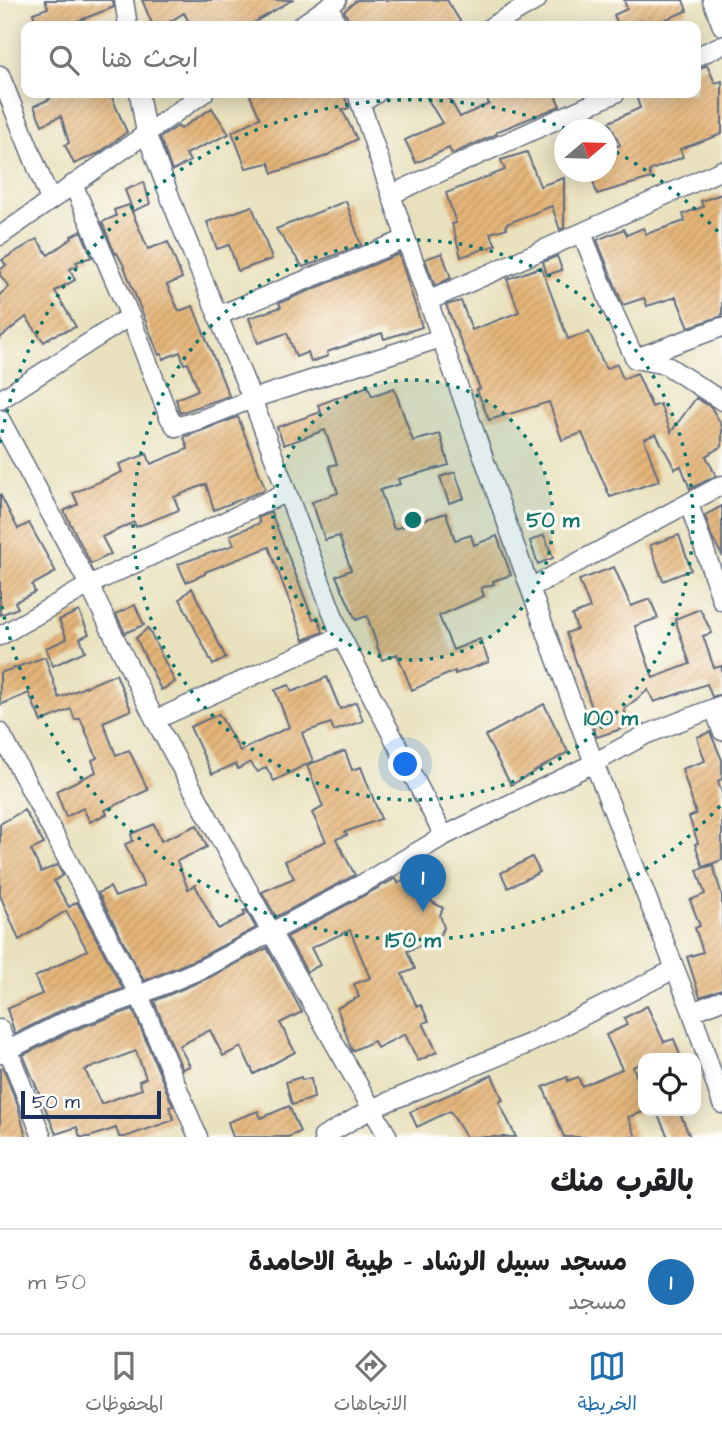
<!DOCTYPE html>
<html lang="ar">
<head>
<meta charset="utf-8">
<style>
  :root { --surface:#fff; --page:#f2f2f2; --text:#202124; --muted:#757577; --line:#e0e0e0; --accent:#1f6fb2 }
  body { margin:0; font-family:"Architects Daughter","Playpen Sans Arabic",sans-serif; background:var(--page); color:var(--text); direction:rtl }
  .controls { position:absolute; right:21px; bottom:21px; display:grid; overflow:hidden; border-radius:14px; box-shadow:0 4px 18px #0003 }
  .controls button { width:63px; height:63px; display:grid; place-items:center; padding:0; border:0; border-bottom:2px solid var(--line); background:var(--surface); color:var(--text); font:35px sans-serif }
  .compass { position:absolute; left:554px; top:119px; width:63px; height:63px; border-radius:50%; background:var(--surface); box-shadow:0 4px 18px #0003; rotate:71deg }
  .scale { position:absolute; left:21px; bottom:18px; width:140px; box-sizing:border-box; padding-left:7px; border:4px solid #1b2f5e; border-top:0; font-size:19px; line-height:24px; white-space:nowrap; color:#1b2f5e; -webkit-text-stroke:5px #fdfcf7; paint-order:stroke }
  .you { position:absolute; left:406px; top:765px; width:24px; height:24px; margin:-18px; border:5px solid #fff; border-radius:50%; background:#1a73e8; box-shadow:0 0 0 10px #1a73e833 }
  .badge { display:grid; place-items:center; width:46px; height:46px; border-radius:50%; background:var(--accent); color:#fff; font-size:23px; font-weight:700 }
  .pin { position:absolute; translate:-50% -58px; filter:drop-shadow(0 2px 4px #0008) }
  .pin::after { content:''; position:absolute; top:37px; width:24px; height:21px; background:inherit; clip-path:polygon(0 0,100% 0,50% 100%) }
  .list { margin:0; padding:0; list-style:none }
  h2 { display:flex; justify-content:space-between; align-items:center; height:91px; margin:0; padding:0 28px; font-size:30px }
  h2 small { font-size:23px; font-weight:400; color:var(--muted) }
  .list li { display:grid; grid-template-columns:46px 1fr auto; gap:21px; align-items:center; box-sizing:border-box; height:105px; padding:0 28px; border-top:2px solid var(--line) }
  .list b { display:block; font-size:26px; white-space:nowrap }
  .list p { margin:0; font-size:23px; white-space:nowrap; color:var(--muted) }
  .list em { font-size:23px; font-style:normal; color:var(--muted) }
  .icon { flex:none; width:38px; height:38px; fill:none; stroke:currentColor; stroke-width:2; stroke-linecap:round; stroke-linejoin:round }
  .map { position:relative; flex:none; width:722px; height:1137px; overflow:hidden; direction:ltr }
  .search { position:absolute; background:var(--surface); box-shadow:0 4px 18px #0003; left:21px; right:21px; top:21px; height:77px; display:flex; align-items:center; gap:18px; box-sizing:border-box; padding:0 24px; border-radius:14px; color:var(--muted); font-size:26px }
  .sheet { height:196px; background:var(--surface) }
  nav { display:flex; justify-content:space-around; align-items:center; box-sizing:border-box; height:98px; border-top:2px solid var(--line); background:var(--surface); font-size:19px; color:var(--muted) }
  nav a { display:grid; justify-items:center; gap:4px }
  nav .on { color:var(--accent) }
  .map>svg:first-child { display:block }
  .building { fill:url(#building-hatch); fill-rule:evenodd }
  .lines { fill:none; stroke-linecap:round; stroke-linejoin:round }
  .street-casing { stroke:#636d80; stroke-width:21 }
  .street { stroke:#fff; stroke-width:18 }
  .ring { fill:none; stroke:#0f766e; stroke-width:3.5; stroke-dasharray:3.5 7 }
  .centre { fill:#0f766e; stroke:#fdfcf7; stroke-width:3.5 }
  .ring-label { font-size:21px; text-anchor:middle; font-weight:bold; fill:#0f766e; stroke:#fdfcf7; stroke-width:6; stroke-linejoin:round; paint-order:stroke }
</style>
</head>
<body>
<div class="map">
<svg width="722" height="1137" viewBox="0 0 722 1137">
  <defs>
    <pattern id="building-hatch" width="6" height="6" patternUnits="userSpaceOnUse" patternTransform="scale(1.75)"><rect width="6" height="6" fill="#e4b478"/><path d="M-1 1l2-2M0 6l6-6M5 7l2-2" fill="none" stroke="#c39b6a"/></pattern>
  </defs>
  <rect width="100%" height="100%" fill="#fdfcf7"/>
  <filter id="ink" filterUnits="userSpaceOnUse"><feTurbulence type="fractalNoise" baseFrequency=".0143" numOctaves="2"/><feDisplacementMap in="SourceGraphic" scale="14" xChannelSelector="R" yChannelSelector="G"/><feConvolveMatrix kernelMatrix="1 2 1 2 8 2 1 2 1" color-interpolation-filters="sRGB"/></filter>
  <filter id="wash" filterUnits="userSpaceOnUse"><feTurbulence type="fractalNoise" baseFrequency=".00686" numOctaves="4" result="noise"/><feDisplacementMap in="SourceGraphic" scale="28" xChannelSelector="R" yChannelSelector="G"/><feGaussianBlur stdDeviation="1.57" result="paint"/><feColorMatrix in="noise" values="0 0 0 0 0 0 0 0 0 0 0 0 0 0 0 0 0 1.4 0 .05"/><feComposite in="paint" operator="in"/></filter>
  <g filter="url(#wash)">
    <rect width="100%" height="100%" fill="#e9e1be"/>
    <g id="blocks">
      <!-- building -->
      <path class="building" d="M45,0H113L114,7L65,26H37L33,13L48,8Z
        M142,0H292L248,26H191L184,13L163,26H153Z
        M357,0H447L463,26H351L344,11Z
        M624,0H683L687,11L648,26H644L642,20L629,26H619L614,15L627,9Z
        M707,65L715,83L722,81V134L680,149L683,157L649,171L651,178L597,194L590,172H606V149L620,145L609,122L640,108L635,93H696V70Z
        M48,93H110L127,132L99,153L74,164L65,145L69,143L61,116L42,125L34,106L50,99Z
        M249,93H343L349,108L342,110L357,139L324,157L273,173L269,163L246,168L232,132L260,118Z
        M424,93H446L460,117L489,104L485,93H554L560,106L496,132L497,134L452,154L449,148L416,163L405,140L442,123Z
        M212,108L229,134L186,154L190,161L172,171L160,138L178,126L180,129Z
        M527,152L540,186L564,178V228L560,230L552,206L506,224L507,228L490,233L496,245L461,257L452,224L456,223L446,193L505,170L501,160Z
        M144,182L150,204L133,211L125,190Z
        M722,194V316L689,327L676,297L647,306L644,298L623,305L597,240L624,229L627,235L643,228L646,234L685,221L683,214L703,207L701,201Z
        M346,201L361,245L303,267L276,229Z
        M129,205L148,249L168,242L182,278L167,285L179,311L193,306L229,396L180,413L176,399L198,390L188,363L184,364L180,352L163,359L162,354L159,355L123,264L117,253L115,254L102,222L116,216L114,210Z
        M252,206L272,259L238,271L229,245L217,249L207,222Z
        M81,231L92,257L76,262L78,265L70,269L75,280L55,291L76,327L52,336L44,342L26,317L0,338V294L9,287L0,275V270L6,265L2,260L37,239L48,255L72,238L71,236Z
        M442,253L451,278L435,286L425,259Z
        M399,254L422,327L384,339L382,333L327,352L328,356L311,362L308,352L296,357L287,333L258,343L249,318L281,307L279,303Z
        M557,256L562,270L547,275L543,262Z
        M541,267L568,339L589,332L606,369L617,364L623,379L637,373L652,407L660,404L671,432L696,398L711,407L722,426V446L706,456L716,476L690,489L681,466L675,469L656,434L644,439L659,481L610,497L582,433L562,440L549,402L489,420L477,390L480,389L446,305L461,301L472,330L519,312L507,279Z
        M368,386L372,396L394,388L413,441L440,434L449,465L398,479L400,484L380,490L394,529L446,513L455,540L471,535L474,545L497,536L511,575L493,581L494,584L481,588L484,596L439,616L453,650L480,639L489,662L455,674V671L412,690L397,654L382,660L367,616L356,620L336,576L351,570L339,536L325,540L312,502L338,493L329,466L337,464L325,430L284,445L277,427L321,412L318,405Z
        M238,417L265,488L262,491L214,510L206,484L174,497L179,510L136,527L134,522L102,537L111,554L91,564L64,511L78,504L73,493L122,472L119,464L147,454L151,464L188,449L184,437Z
        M455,472L464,498L449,503L440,477Z
        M0,494L18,529L29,523L56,572L32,585L35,592L15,602L18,608L0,615Z
        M722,506V555L712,538L705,515Z
        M271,512L313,619L318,617L323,632L304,640L269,547L205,572V574L186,582L178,564L234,545L230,535L260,523L258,518Z
        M544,535L553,558L538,564L530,541Z
        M679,535L691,570L663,581L650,545Z
        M614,567L631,606L650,599L658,618L635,626L653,678L690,664L675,619L700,609L712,633L703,636L714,668L722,666V694L712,697L707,684L654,702L648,690L624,709L630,726L597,737L592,724L597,722L566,633L577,629L572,615L590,608L579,580Z
        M192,588L226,658L213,665L180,599Z
        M135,605L144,625L125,633L116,614Z
        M79,611L89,634L80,638L85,651L53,666L46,648L67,639L59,620Z
        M148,628L175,682L161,690L136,638Z
        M45,657L59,698L116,674L131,710L103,722L116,755L129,750L148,790L105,810L107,814L90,822L83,808L66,817L56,791L96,772L92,760L97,758L80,718L75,720L71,709L41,722L29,693L0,705V673Z
        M327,677L340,709L356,702L363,721L334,731L331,723L302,733L313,761L274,781L266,767L258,772L250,762L238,769L236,764L212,774L190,727L219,714L240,751L289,727L275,690L289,685L292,692Z
        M544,704L568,752L511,785L485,736Z
        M710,732L722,760V779L718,781L722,793V860L703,867L695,844L698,843L689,817L696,814L682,769L705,761L697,737Z
        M345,751L352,770L361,767L381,819L345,832L347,835L336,839L355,875L276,917L262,892L294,878L285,861L326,841L312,813L323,807L307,765Z
        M24,810L44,844L31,850L41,872L57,865L63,875L54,881L69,907L77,902L123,989L66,1008L15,1034L7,1009L42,994L35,977L87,950L66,911L19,940L0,895V824Z
        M154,824L161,841L197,825L207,847L177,861L188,889L195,885L218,929L245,915L243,911L246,910L256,928L199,958L144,981L98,893L110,887L115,897L144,886L125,844L133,841L131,834Z
        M532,857L540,872L508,888L501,873Z
        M713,865L722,896V989L700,997L687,957L703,952L695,928L700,926L690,900L705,894L697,870Z
        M418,873L432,902L443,908L440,915L444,928L437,939L407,951L415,969L402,974L417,1007L421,1005L429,1021L423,1023L437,1052L418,1061L405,1034L377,1048L374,1041L352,1051L337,1008L359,997L354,984L370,978L350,930L311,948L320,965L307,972L287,937L396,878L398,883Z
        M267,948L302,1012L280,1023L295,1052L254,1074L241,1047L223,1056L210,1030L179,1046L190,1066L182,1069L154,1001L208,978Z
        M647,1006L664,1042L674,1039L681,1058H643V1062L633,1067L643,1092V1112L628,1117L636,1137H564L543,1087L567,1077L568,1081L578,1077L582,1086L622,1069L606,1035L627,1025L624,1018Z
        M133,1009L173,1106L169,1107L174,1120L125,1137H119L116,1128L89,1137H80L77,1127L56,1134L23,1055L74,1030ZM136,1051L146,1078L139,1081L142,1089L101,1104L85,1070Z
        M3,1068L18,1106L26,1137H0V1069Z
        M492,1075L503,1100L499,1102L516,1137H466L450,1111L417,1127L410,1112Z
        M301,1077L302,1080L311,1078L314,1098L292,1105L286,1082Z
        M289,1106L300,1132L288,1137H233L228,1122L258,1111L261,1118Z
        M656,1111H679L690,1137H668Z"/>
    </g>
  </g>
  <g filter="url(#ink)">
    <use href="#blocks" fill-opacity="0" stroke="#636d80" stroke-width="2"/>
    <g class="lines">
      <!-- street casing -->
      <g class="street-casing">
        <path id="street" d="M124,0L128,26
          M712,0L722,26
          M330,6L337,26
          M300,26L337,0
          M492,26L537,0
          M696,57L722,45
          M0,75L50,200
          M139,93L146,133L178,218L252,399L341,636L444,836
          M357,93L406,239L530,588L594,763L692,1012L722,1104
          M361,103L377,93
          M73,184L130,316L169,417L176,427L202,419L252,399L441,338
          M392,194L616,93
          M582,233L611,306L635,359L666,365L722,401
          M0,236L204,93
          M428,301L722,170
          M217,316L406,239
          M636,358L722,327
          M0,400L130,316
          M0,419L89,585L155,720L271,932L388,1137
          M689,504L722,601
          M530,588L722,485
          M0,636L89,585L287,492
          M714,708L722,731
          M155,720L341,636
          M0,732L139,995L198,1137
          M692,1012L722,1000
          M0,1029L42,1137
          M0,1054L70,1019L139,995L204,968L362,884L444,836L594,763L645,735L722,705
          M323,1137L373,1108L530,1043L675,969"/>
      </g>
      <!-- street -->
      <use href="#street" class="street"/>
    </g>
  </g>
  <!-- distance rings -->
  <circle cx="413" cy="520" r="140" fill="#0f766e" fill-opacity=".12"/>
  <g class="ring">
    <circle cx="413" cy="520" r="140"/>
    <circle cx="413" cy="520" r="280"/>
    <path d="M720 806A420 420 0 0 1 0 597M0 443A420 420 0 0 1 567 129M607 147A420 420 0 0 1 720 234"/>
  </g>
  <circle cx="413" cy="520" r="10" class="centre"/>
  <g class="ring-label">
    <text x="553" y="527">50 m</text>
    <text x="611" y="725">100 m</text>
    <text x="413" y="947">150 m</text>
  </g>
</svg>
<div class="controls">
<button><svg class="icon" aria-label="locate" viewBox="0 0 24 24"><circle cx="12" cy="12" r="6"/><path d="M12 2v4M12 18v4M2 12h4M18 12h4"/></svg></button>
</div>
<svg class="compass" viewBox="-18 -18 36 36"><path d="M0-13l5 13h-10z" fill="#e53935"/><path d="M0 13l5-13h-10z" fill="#757577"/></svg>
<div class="scale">50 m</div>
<div class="you"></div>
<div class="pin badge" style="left:423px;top:912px">1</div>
<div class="search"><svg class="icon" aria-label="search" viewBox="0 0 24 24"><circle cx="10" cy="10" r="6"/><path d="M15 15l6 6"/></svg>ابحث هنا</div>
</div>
<section class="sheet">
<h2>بالقرب منك<small></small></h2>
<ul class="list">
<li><span class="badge">1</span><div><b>مسجد سبيل الرشاد - طيبة الاحامدة</b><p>مسجد</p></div><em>50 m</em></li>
</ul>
</section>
<nav>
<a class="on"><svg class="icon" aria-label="map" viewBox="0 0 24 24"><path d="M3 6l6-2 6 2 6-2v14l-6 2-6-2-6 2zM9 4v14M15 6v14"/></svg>الخريطة</a>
<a><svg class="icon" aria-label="directions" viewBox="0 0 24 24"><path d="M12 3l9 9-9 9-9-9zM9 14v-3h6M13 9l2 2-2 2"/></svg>الاتجاهات</a>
<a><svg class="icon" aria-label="saved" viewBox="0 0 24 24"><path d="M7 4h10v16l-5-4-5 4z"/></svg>المحفوظات</a>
</nav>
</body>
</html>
